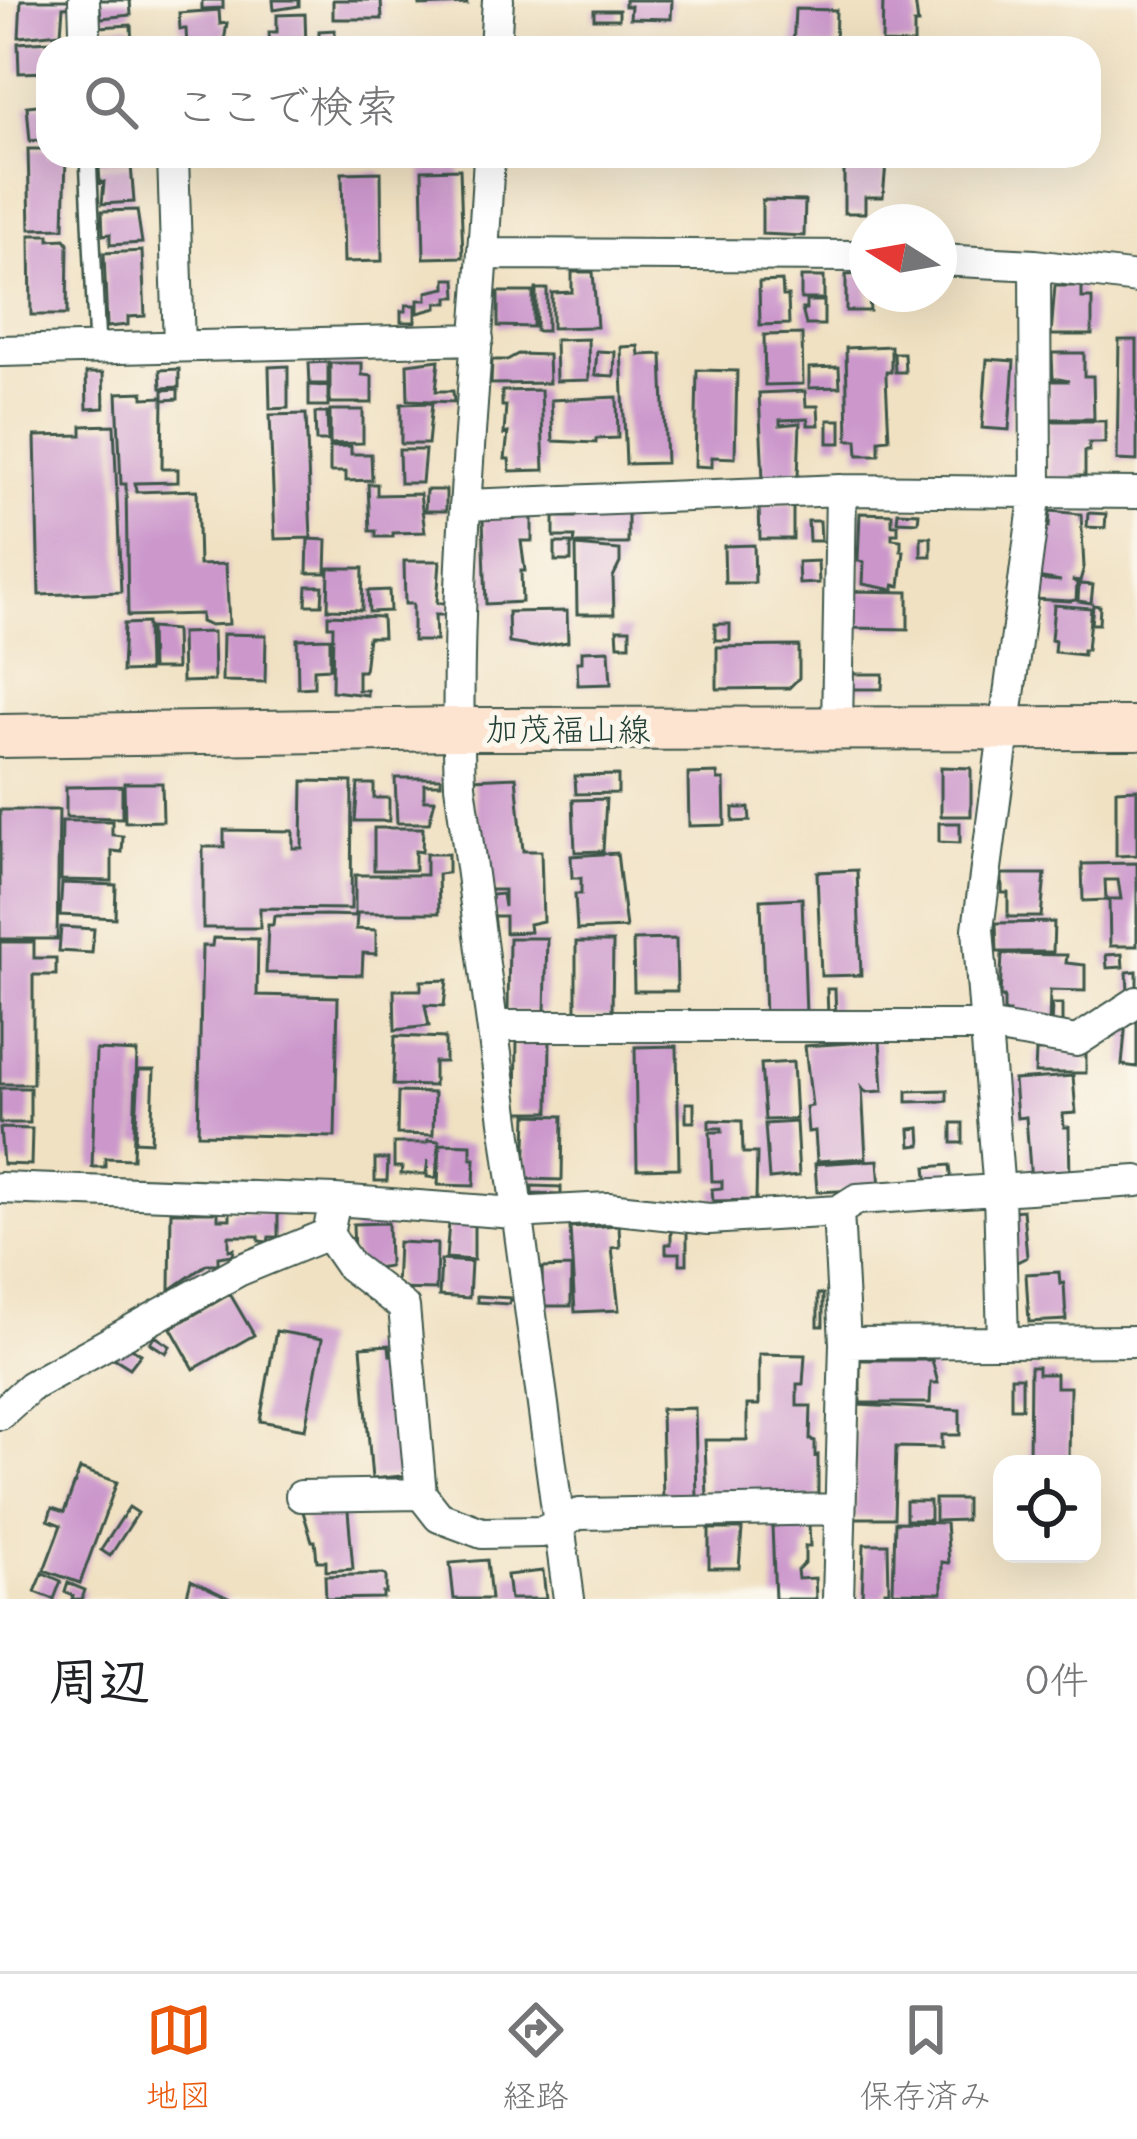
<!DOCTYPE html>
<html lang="ja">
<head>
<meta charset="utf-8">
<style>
  :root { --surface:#fff; --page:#f6f6f6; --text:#202124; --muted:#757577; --line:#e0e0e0; --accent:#ea580c }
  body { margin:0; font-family:Delius,"Klee One",sans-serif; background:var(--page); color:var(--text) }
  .controls { position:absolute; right:36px; bottom:36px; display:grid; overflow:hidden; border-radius:24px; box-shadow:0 12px 48px #0002 }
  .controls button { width:108px; height:108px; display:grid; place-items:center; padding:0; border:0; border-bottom:3px solid var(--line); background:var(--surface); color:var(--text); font:60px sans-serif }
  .compass { position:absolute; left:849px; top:204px; width:108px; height:108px; border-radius:50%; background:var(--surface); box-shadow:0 12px 48px #0002; rotate:281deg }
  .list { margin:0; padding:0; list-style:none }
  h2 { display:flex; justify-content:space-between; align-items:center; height:156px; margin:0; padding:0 48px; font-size:51px }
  h2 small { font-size:39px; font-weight:400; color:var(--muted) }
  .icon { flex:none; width:66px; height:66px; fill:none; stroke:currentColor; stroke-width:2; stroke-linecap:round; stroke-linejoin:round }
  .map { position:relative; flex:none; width:1137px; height:1599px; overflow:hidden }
  .search { position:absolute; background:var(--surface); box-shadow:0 12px 48px #0002; left:36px; right:36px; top:36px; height:132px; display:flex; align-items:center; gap:30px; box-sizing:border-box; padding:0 42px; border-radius:36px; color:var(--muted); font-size:45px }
  .sheet { height:372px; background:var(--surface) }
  nav { display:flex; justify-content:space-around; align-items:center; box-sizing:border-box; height:168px; border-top:3px solid var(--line); background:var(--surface); font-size:33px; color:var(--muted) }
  nav a { display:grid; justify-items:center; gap:6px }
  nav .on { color:var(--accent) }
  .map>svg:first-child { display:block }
  .building { fill:#cc98cc }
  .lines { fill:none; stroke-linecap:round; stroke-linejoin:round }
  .service-casing { stroke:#3e5649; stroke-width:20 }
  .minor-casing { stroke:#3e5649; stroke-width:34 }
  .secondary-casing { stroke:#3e5649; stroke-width:46 }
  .service { stroke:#fff; stroke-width:15 }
  .minor { stroke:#fff; stroke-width:30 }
  .secondary { stroke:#fde4d1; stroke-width:42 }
  .labels { text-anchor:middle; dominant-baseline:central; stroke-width:10; stroke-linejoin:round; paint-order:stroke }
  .street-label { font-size:33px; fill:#1f3d34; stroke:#fbf7ec }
</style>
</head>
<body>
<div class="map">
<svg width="1137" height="1599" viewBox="0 0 1137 1599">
  <rect width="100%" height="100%" fill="#fbf7ec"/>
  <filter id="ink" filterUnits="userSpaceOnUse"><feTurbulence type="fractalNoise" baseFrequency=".00833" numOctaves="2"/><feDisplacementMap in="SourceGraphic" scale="24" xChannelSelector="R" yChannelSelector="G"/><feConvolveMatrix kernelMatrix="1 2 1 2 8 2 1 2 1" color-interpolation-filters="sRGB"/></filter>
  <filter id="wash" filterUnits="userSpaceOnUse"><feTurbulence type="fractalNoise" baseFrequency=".004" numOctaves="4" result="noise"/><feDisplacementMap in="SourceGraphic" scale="48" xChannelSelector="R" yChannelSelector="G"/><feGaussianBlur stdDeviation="2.7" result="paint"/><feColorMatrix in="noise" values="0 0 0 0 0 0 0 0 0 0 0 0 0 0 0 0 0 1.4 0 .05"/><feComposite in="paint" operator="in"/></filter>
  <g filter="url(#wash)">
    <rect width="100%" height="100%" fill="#f0e1c2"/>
    <g id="blocks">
      <!-- building -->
      <path class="building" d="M21,0H77L78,6L63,7L61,33L19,37Z
        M99,0H130L131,15L101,18Z
        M202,0H223V8L202,9Z
        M273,0H299V6L274,10Z
        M333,0H381L382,19H333Z
        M419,0H466L467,4L420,6Z
        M625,0H672L671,19L630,18L631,6H625Z
        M883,0H915L918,24H914V44L882,43Z
        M795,9L836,10L835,48H793Z
        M219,10L220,24L227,23L223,48H187L186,29H180L179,13Z
        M594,10H619V19H594Z
        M305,14L306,48H270L269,32H277V15Z
        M131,25L132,48H100L99,27Z
        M335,30V48H319V31Z
        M545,38L563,39L562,48H542Z
        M50,41L48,72L19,73L18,43Z
        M48,104V139L30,141L27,106Z
        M28,149H48V156H66L64,228L30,229Z
        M100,156H137L138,160L100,163Z
        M844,164H886L883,197H865V213H844Z
        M131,165L134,202L102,204L104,182L100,183L99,167Z
        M460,169L463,257L424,258L422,170Z
        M381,172L382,261L344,262L342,173Z
        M762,200L805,201L804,236L762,234Z
        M137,210L142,243L110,245V234L103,235L102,211Z
        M30,235H49V240L65,239L68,243L67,315H31Z
        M142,251L145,316L128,317V325L107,327L104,253Z
        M572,272H593L597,327L552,328V293L572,292Z
        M867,274L870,311H846V275Z
        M801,277H824V299H801Z
        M446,279H456L457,297H448V303H437V308L418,313V300H427V292L446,288Z
        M782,281L783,296H788L789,324L760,325L759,282Z
        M1055,286H1082V298H1092V335H1051Z
        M536,289H547V331H536Z
        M498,292H533V327L498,326Z
        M806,301H824V325H806L802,309H806Z
        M406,305H415V322H401V311H406Z
        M802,334L803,384L765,385L764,335Z
        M588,339L589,380L556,381L555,340Z
        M1119,340H1137V461L1117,460Z
        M638,346L639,355L662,354L666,463L626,464L621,347Z
        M891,346V372H886V377L889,439L879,440V455H858L857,440H848L846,348Z
        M597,351L615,352L614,376L595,375Z
        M894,353H904L905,372H895Z
        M1052,353H1084V376H1093L1094,419H1048L1049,381H1069L1053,378Z
        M518,354L548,355L549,383L491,384L492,360H507Z
        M987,359L1014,361L1009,430L982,428Z
        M439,360L436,391H453L454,402L408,400L407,364Z
        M328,362V384H310L309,363Z
        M330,363H362V375L372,376V403H330Z
        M288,366V408L270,409L269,367Z
        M839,367L840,387L809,388V368Z
        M179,369V387L161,388L160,370Z
        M697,370L737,371L735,458L712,457V467L695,466Z
        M86,373H103L104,408L87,409Z
        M309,385L328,386V406H309Z
        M178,389V399L163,400V390Z
        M541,390L544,470L510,471L509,459H505L508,433L504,434L506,406H502V391Z
        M805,391L806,406H818L819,425H808V419L780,420V425L800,423L798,477L763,479L759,393Z
        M143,392V398L163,397L162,469H178V482L135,483L136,492L197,490L199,565L226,564L229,624L208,625L201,622V614L128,616L126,484H121L117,393Z
        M617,397L618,438L596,439V443L553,441L551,400Z
        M432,403L428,444H401V404Z
        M330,410H363V443L330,444Z
        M315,413H327L328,441H316Z
        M306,414L311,538L275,539L270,415Z
        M828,420H841V443H828Z
        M1048,421H1105V443H1089V451H1085V476H1076V484L1049,480Z
        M114,425L121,592L39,595L35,436L82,435V426Z
        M351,446V454H371L372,480L346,481V472H330V447Z
        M399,450H425L422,483H400Z
        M368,484H377V495L420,494L425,532L393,533V537H376V531H370Z
        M426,490H446V511H425Z
        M793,503V539H760L759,504Z
        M628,509V544H574L575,537H554V517H575V510Z
        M1050,511L1081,514L1084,567L1080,581L1072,580L1077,583L1076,600L1070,601L1034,599L1036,579L1061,581L1037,577L1042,527H1049Z
        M898,512L919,513L918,522L897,521Z
        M860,513L892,514V525H898V534H892V539L901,540V551H904L900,586L894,585V590L863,584L864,562L858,561Z
        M1088,513L1106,514L1105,528L1087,527Z
        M532,516V541H521L525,571H521L522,602L486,604L483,518Z
        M808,521H820L821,541H809Z
        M921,537H931V556H921Z
        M308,539L327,540L326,573H307Z
        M555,543H571V561H555Z
        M754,545L755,583H725L724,546Z
        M576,546L620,550V563L613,577L614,614H577Z
        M404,561H440L437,603H450V615H435L436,641H413V604H405Z
        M818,561L819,583L799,584L798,562Z
        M329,568H363L362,610L328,609Z
        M1079,584L1093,585L1091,603L1078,601Z
        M307,586H323L322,605H306Z
        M389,590L390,611L369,612L368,591Z
        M852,591L908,592V629L851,628Z
        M1054,605L1091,608L1087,650H1083V655L1054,652L1055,641L1051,640Z
        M1093,605L1100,606L1099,624H1091Z
        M567,611L568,642L535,647L509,643L508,612Z
        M328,615L382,617L383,637H368L364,671H358V690H367V695L332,691L333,626H328Z
        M147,623L148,671L122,672L124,624Z
        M715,624H730V640H715Z
        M150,628L175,630L176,669H151Z
        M617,629H630V645H618Z
        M213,632L214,681L182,682L181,633Z
        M223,634L266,635L265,682L222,681Z
        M330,638V668L314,669V687L298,688L297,639Z
        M799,646V678L789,688L717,689V647Z
        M609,650L611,684L578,685L577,662H582V651Z
        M852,674H883L882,689H852Z
        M941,767L971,768V816H941Z
        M717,773L718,780H724L725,825L689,826L688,774Z
        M618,775V793L576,794L575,776Z
        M516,777L523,851H541L543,921L529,924L530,932L505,933V916H492L491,895L502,894L504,907V890H488L472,779Z
        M395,778H441V784H424V800H435L429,823H397Z
        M303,781L352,782L351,909L260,908V928H203V847H224V830L293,831V848H302Z
        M124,783H162L163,821L125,822Z
        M358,784H374V798H389V821H355Z
        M122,786V818L66,817V787Z
        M1137,789V855L1116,856V790Z
        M606,799L603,851L575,852L573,800Z
        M733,808H749L750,821L733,822Z
        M0,810H59L57,939H0Z
        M62,821H112V835L123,836L122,852L112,851V881L61,880Z
        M939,823H960V843L939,842Z
        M374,828H423L422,852L415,851V870H374Z
        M617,853L626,928L577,930L575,894H581V878H572L571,856Z
        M426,854H448V873L438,874L439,913H355V875H426Z
        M1137,863V946H1110L1109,899H1121L1118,880H1105L1106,900L1083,901L1082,864Z
        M857,870L861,975L821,976L817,872Z
        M1002,874H1045L1041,917H1008V893H1002Z
        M62,883L116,885L115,918L60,915Z
        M802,898L806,1015L765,1017L761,900Z
        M326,915L357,916L356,929L376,930V954L363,953L362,975L266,973L268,925H273L274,916Z
        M1054,922L1053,952H997L996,923Z
        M61,927L94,929L92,953L59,951Z
        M213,938L258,939L257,995L338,997L335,1137L198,1134L202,946H212Z
        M509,938H547L545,1012L508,1011Z
        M676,939L677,991H634L633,940Z
        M0,942H34V958H56V975H33V1084H0Z
        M576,942H613L612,1016H576Z
        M1002,954L1067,955L1066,963L1085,965V991L1050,990L1049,1027L1008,1026L1009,1012H1004V997H1000Z
        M1122,954L1123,967L1107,968L1106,955Z
        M1137,971V992H1128L1127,972Z
        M447,980L444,1006L425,1005L429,1026L395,1030L394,990H421V981Z
        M827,989H835L836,1021L828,1015Z
        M1052,1004H1062V1027H1051Z
        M1126,1021L1137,1022V1067L1122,1065Z
        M395,1036L445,1038V1062H434V1086L393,1085Z
        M517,1039H550L549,1112H516Z
        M880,1041L883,1091L866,1092L862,1087L866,1158L817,1161L815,1131L808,1132L806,1107L812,1106L805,1046Z
        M677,1046L679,1168L637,1169L635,1047Z
        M96,1050L137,1052L133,1159L105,1158V1167H92Z
        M1036,1051H1086V1073H1035Z
        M793,1062L796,1119L765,1120L761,1064Z
        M139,1070H154L151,1142L135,1141Z
        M1073,1076L1076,1113L1063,1114L1064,1127H1069L1070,1179L1031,1182L1026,1117L1017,1118L1014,1080Z
        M0,1088H30V1123H0Z
        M947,1090V1101L907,1102V1091Z
        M398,1092L434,1093L433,1135L397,1134Z
        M686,1103H694V1122H686Z
        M527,1115L563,1116L562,1180L525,1179Z
        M709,1120L742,1121L743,1153H757L756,1200L713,1201L712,1189L722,1188V1181H712L710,1132H722V1128H709Z
        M796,1122L799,1176L769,1179L765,1124Z
        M952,1123H963V1143H952Z
        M0,1128L32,1129L31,1165L3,1164Z
        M920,1128L921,1145L911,1146L910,1129Z
        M428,1140L439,1141L436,1178L427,1177L428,1160L426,1174H401L402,1167H394V1143H427Z
        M440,1144L471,1145V1159H475L474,1186L438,1185Z
        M375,1159H388L387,1181H375Z
        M878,1160L880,1189L817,1192L815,1164Z
        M950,1165L952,1184L928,1186L926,1167Z
        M532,1186L561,1187V1195L532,1194Z
        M1023,1210L1027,1257L1015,1263L1011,1211Z
        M230,1211L278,1212V1237H269L268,1242L259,1241V1236H229V1250L234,1249L233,1255L218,1257V1264H207L170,1290L171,1212H218V1219H230Z
        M388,1223L389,1266L360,1270L354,1253L353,1224Z
        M449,1223L474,1225V1260L446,1258Z
        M619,1225L620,1247L612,1248L619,1310L575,1312L570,1228Z
        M687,1230V1264H680V1253H666V1244H671V1231Z
        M398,1242L437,1244L436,1290L396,1289Z
        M441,1260L471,1262L469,1298L439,1296Z
        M571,1267V1306H543L542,1268Z
        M1059,1272L1060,1284L1064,1283L1066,1320L1029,1322L1026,1274Z
        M230,1294L254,1335L194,1369L171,1328Z
        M818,1294H823V1326H818Z
        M477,1296L510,1298L509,1304L477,1302Z
        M276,1331L322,1339L305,1429L260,1421Z
        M155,1336L170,1346L166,1353L150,1343Z
        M125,1344L141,1354L130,1368L114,1358Z
        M389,1345L390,1355L400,1354L411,1475L372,1479L361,1347Z
        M759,1354L805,1355L803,1384H797V1406H811L810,1440L815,1441V1456L818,1455V1499L707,1500L705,1440H747V1405H759Z
        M860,1360H932L938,1383H931L930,1403H860Z
        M1030,1367H1038V1374H1056V1387H1070L1069,1462L1029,1461Z
        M1011,1377H1022V1408H1011Z
        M857,1405L960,1410V1435H942V1448L896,1447L894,1518H854Z
        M695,1408L697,1500L663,1501L661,1409Z
        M80,1469L117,1482L80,1583L44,1570L61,1525L48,1520L52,1508L64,1512Z
        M347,1499L353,1569L326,1571V1561H317L315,1541H312L300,1502Z
        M935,1499H966V1520L935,1521Z
        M906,1501H930V1520H906Z
        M129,1507L138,1513L110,1556L101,1550Z
        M895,1522L946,1523L949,1563L942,1562V1593L893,1592Z
        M809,1524L810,1546H805V1562L797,1570L798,1579L815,1578L816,1599H775L772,1526Z
        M709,1529H742L739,1568H709Z
        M864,1544H888L889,1591H885V1599H862Z
        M487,1560L491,1599H454L450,1563Z
        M543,1571L546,1599H510L507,1575Z
        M43,1573L61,1581L54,1599L35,1592Z
        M382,1574L386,1576V1593H383V1598L326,1599L325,1576Z
        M191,1580L231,1599H186Z
        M68,1583L85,1590L82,1599H72L73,1596L65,1592Z"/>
    </g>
  </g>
  <g filter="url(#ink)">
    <use href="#blocks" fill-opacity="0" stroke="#3e5649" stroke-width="3"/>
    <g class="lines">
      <!-- service casing -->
      <g class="service-casing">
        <path id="service" d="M88,156L97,348"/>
      </g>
      <!-- minor casing -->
      <g class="minor-casing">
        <path id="minor" d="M84,0L85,29
          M495,48L498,0
          M173,156L179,346
          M489,156C478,365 452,575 460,785L569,1599
          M484,254L867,256
          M939,260L1035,265L1137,278
          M0,351L478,339
          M465,505L841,490L1137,493
          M837,729L841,490
          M493,1026H986L1077,1041L1137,1002
          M0,1188L335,1200L515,1213L608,1208L709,1219L838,1211L857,1199L1137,1181
          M328,1234L350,1266L404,1307L421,1494
          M1003,1342L999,1192L978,929L1036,491L1035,265
          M845,1343L1137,1341
          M0,1414L31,1386L240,1270L328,1234L335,1200
          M301,1496L421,1494L439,1517L482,1533L542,1532L579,1514L839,1509
          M838,1599L845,1343L838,1211"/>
      </g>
      <!-- secondary casing -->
      <g class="secondary-casing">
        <path id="secondary" d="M0,736L458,729L1137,728"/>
      </g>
      <!-- service -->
      <use href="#service" class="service"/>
      <!-- minor -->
      <use href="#minor" class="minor"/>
      <!-- secondary -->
      <use href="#secondary" class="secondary"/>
    </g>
  </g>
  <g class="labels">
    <!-- street labels -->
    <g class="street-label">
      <text x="568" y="729">加茂福山線</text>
    </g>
  </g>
</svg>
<div class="controls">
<button><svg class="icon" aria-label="locate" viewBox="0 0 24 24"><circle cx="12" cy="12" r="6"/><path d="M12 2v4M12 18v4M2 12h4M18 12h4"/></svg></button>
</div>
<svg class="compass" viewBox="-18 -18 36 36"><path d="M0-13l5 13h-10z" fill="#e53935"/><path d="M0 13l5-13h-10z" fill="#757577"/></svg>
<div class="search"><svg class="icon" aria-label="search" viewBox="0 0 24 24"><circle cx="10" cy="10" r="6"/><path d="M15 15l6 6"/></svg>ここで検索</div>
</div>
<section class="sheet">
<h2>周辺<small>0件</small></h2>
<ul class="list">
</ul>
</section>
<nav>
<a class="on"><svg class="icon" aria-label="map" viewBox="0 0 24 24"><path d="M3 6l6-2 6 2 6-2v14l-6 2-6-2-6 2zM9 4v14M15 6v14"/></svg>地図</a>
<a><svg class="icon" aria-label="directions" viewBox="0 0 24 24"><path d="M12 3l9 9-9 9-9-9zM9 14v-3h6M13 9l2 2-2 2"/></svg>経路</a>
<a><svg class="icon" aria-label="saved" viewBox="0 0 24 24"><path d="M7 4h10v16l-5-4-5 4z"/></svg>保存済み</a>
</nav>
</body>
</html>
